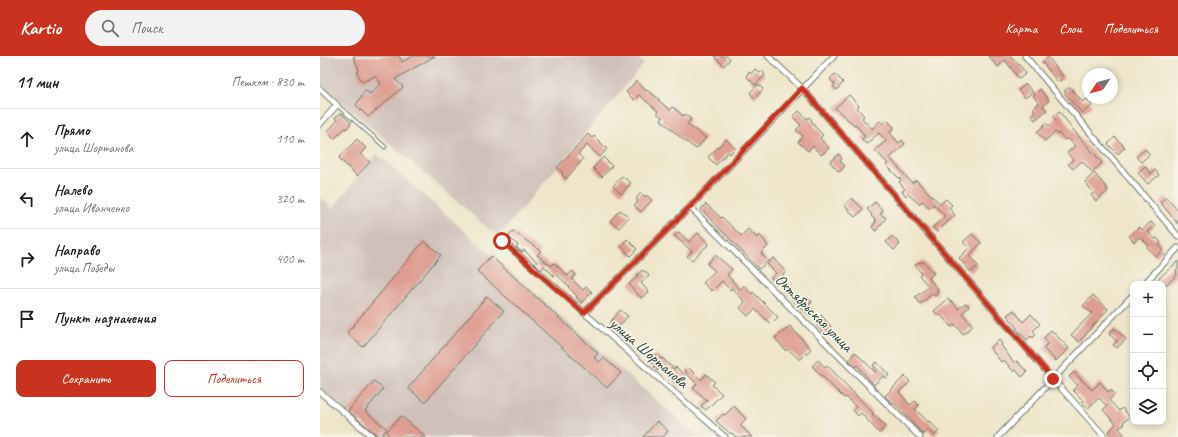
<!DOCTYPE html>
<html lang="ru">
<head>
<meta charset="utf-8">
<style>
  :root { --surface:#fff; --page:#f2f2f2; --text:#202124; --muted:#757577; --line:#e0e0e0; --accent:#c8321e }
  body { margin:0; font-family:Caveat,sans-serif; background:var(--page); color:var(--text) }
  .controls { position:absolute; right:12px; bottom:12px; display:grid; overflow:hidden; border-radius:8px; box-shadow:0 2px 6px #0003 }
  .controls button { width:36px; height:36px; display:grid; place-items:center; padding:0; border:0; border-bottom:1px solid var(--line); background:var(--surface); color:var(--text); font:20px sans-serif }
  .compass { position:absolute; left:762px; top:12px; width:36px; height:36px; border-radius:50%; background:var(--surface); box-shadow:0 2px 6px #0003; rotate:235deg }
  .stop { position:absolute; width:12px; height:12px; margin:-9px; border:3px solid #c8321e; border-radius:50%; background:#fff }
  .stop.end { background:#c8321e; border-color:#fff; box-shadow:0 1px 4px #0008 }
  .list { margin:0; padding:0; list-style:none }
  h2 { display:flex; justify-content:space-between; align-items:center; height:52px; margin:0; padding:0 16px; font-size:17px }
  h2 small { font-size:13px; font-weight:400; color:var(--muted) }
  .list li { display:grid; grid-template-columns:26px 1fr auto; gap:12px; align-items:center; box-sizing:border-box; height:60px; padding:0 16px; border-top:1px solid var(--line) }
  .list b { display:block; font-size:15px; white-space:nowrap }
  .list p { margin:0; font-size:13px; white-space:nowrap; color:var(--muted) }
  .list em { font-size:13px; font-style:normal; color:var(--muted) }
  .actions { display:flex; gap:8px; padding:12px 16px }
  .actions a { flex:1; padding:9px 0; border:1px solid var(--accent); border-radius:8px; text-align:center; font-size:14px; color:var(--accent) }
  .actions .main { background:var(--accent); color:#fff }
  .icon { flex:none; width:22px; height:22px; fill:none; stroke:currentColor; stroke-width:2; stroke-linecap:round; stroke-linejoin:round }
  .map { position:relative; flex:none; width:858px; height:381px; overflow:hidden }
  header { display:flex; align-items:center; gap:24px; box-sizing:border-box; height:56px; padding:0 20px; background:var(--accent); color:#fff }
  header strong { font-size:19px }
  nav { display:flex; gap:22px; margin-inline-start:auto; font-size:14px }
  .search { width:280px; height:36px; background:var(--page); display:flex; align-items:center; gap:10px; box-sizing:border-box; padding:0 14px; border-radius:22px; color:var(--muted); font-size:15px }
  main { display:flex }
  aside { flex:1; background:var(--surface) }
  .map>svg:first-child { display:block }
  .industrial { fill:#cfc0ba }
  .building { fill:#df9c91 }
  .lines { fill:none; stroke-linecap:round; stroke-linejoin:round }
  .service-casing { stroke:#687868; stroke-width:4.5 }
  .minor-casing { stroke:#687868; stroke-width:7 }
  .service { stroke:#fff; stroke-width:2.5 }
  .minor { stroke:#fff; stroke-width:5 }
  .route { stroke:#c8321e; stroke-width:5 }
  .labels { text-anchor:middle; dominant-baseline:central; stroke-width:3.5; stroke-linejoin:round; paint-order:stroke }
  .street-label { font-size:16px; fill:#1f3d34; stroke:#f7f3e8 }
</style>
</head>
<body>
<header>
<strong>Kartio</strong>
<div class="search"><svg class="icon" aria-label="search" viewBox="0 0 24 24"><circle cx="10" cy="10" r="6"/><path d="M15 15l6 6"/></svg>Поиск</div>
<nav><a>Карта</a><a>Слои</a><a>Поделиться</a></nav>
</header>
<main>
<aside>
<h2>11 мин<small>Пешком · 830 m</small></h2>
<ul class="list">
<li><svg class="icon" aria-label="ahead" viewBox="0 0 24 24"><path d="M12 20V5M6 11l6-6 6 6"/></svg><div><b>Прямо</b><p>улица Шортанова</p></div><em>110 m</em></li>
<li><svg class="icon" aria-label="left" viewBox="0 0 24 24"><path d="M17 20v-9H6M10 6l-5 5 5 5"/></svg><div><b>Налево</b><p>улица Иванченко</p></div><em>320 m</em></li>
<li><svg class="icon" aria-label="right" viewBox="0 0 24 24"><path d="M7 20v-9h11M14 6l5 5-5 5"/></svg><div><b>Направо</b><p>улица Победы</p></div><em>400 m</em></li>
<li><svg class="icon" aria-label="arrive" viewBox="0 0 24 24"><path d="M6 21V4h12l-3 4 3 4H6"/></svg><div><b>Пункт назначения</b></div></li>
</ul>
<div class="actions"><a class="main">Сохранить</a><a>Поделиться</a></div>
</aside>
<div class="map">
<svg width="858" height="381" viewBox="0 0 858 381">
  <rect width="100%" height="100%" fill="#f7f3e8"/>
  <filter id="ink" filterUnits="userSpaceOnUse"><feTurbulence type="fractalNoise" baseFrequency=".025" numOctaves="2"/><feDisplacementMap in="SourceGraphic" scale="8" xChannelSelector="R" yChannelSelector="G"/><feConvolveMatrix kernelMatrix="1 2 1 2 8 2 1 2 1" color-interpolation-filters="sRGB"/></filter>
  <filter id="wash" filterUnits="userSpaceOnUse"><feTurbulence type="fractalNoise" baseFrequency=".012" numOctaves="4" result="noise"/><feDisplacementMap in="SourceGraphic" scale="16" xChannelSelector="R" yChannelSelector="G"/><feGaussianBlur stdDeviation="0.9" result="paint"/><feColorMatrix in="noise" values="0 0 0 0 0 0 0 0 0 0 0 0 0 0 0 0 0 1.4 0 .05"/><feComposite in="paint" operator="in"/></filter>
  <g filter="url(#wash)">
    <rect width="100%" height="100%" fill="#efe6ca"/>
    <!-- industrial -->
    <path class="industrial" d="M0,0H316L324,8L178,181L0,27Z
      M57,98L378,381H58L0,332V141L13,152Z"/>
    <g id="blocks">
      <!-- building -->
      <path class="building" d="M33,0H79L82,6L93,0H115L75,23L83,31L48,61L36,49L45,34L50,38L61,27L55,20L42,26L37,17L39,14Z
        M394,0H407L410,3L404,10Z
        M668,0H691L706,17L699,23L685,4L678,11Z
        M728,1L744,22L738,26L722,6Z
        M435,13L440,17L442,15L445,19L435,29L426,20L429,16L431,18Z
        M515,18L523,26L517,34L513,30L515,28L510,23Z
        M316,25L326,35L327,34L339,43L338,44L350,54L353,51L363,60L365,58L371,63L367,68L386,82L376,93L360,81L341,64L343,62L337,57L338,55L319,39L314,44L306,36Z
        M438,28L443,33L435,42L430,37Z
        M706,28L713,36L705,42L698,34Z
        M750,31L763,46L767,43L772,50L762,57L745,38L746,37L744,35Z
        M720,33L729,44L723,50L727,54L715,64L711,59L715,55L713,53L719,47L713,40Z
        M529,39L539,50L537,52L544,60L542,62L552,73L560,65L563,68L567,64L574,71L570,77L579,87L582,84L585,88L570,102L592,127L596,124L620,148L626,143L632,149L629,152L635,159L617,176L613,171L625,160L613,148L610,152L602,145L599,148L588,138L586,140L582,135L585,133L579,126L581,124L566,109L568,108L555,94L566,85L559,77L546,88L542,83L545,80L535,68L534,69L515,52Z
        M479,55L487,63L489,61L492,64L491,65L495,69L494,70L503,79L500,82L509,92L501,99L493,90L488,95L478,86L483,80L476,74L481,69L473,61Z
        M739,55L749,68V69L782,107L772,116L762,105L753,113L748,108L753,104L747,97L755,90L748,82L745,84L739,77L738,78L735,76L725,85L717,76L726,67L729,70L736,64L733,61Z
        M21,57L31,67L26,73L25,72L14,83L7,76L17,65L15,62Z
        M268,78L272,82L274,80L287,93L280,101L267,89L258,98L263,103L246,123L242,119L243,117L237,112Z
        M795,81L805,91L798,98L788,88Z
        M37,83L46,92L40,98L50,106L37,120L19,102Z
        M406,83L415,92L410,98L408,96L396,109L388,101Z
        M825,93L830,98L821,106L816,101Z
        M519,98L522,103L520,105L525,110L519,116L510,106Z
        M283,101L292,110L282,121L273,112Z
        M825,110L831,118L835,114L839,119L828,128L818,117Z
        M774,117L787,132L786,133L788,135L776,145L771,139L774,137L765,126Z
        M302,120L311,127L301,138L293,130Z
        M321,137L325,141L326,139L332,144L321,156L314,149L317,147V141Z
        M846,141L858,155V168L840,146Z
        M532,142L543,153L535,161L524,149Z
        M555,146L563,155L560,158L566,162L556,175L552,171L556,165L551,160L552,159L547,153Z
        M386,148L401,162L402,161L421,180L428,173L437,182L440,179L448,190L441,197L448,205L439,213L381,153Z
        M300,154L309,161L299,172L290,165Z
        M831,166L835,170L828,176L835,183L837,182L841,187L839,189L843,194L836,201L827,191L829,190L820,181L814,186L809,180L819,171L822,174Z
        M193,175L221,195L217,199L231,210L234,207L248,220L252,215L256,219L252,223L263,234L266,231L272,236L261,247L256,241L257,240L248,231L249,230L236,218L234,220L224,210L221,214L215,208L217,206L204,194L202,196L196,191L198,189L188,181Z
        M359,176L369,186L378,177L389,188L372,204L367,200L372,195L354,180Z
        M652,178L661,187L649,200L658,210L651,216L639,202L649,192L643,186Z
        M572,180L580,188L574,194L566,186Z
        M307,183L317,193L310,200L301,190Z
        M104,185L121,199L43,291L27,277Z
        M395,199L412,213L407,219L420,233L424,230L432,238L433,236L458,261L451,268L435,253L428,260L420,252L425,246L412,232L410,234L402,225L392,235L383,227L395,215L387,208Z
        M171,200L278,297L274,302L279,306L284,302L301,317L287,332L157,215Z
        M453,202L466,216L455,226L451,222L456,217L447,208Z
        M603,205L614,217L609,222L618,233L616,235L618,237L614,240L612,238L600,248L595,241L609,231L599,219L601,217L595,209L599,206L600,207Z
        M858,205V212L856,214L857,219L847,228H841L837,224Z
        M322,214L324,216L325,215L329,220L321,227L329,236L321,242L309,228L318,220L317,219Z
        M477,238L484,245L487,242L492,246L489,249L495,255L490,260L472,243Z
        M773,239L788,253L759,286L751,279L772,257L763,250Z
        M167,240L184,255L105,346L88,332Z
        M628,243L630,246L632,245L638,253L646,247L649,251L642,257L653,270L643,278L635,268L631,271L620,258L618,260L614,255Z
        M300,254L308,260L296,274L289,268Z
        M694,254L703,266L711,258L720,268L713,275L716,278L713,282L711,280L707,284L696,273L697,272L687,259Z
        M501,259L512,272L505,279L497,269L500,266L497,263Z
        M470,270L491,293L480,304L468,293L466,295L455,282Z
        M794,272L806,283L797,292L793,289L797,285L789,278Z
        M731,274L749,292L736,305L723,292L728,287L724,282Z
        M679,284L682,288L681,289L691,303L695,307L697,305L707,316L702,321L696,314L694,316L684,304L681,306L670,292Z
        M535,296L555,316L557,314L553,309L557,306L569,319L566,322L563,320L554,329L537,309L535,311L529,304Z
        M336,298L341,303L342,302L354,313L356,311L366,321L358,330L348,320L350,318L342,311L338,315L334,311L335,309L330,305Z
        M498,304L505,311L507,309L553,357L552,358L566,370L559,377L541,357L538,360L533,354L536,351L526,341L524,342L492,310Z
        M369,312L381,324L386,318L395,326L392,329L402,338L386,354L381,350L387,344L373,332L377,328L365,316Z
        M754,316L772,334L780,326L788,336L791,334L795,338L789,344L799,355L802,352L810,361L803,366L804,369L799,372L806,381H793L788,376L796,368L783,354L787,350L779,342L768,352L762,346L764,345L753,334L758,329L749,321Z
        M585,320L590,326L579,336L590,349L595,345L599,349L595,353L608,366L609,365L619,375L614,380L608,374L603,378L573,346L572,347L565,340Z
        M54,325L63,333L45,355L67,373L60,381H57L56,378L28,355Z
        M414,350L426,363L420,369L432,381H416L412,377L411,378L396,365L403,358L405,359Z
        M81,360L106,381H71L66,376Z
        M337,365L348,375L343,381H323Z"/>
    </g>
  </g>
  <g filter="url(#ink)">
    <use href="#blocks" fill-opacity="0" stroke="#687868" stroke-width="1"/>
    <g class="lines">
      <!-- service casing -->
      <g class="service-casing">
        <path id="service" d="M17,49L65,91"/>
      </g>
      <!-- minor casing -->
      <g class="minor-casing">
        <path id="minor" d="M448,0L482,32L733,323L785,381
          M705,0L858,180
          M0,33L17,49L0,68
          M370,151L600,381
          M183,185L405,381
          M824,228L858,192
          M264,257L370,151L514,0
          M0,336L53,381
          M678,381L813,239"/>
      </g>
      <!-- service -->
      <use href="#service" class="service"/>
      <!-- minor -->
      <use href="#minor" class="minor"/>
    </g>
  </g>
  <g class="lines" filter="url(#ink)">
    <!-- route -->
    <path class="route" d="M182,185L264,257L370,151L482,32L733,323"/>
  </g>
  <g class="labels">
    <!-- street labels -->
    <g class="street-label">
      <text transform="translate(494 257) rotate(45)">Октябрьская улица</text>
      <text transform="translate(329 297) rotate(41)">улица Шортанова</text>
    </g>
  </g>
</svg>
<div class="controls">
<button>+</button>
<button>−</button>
<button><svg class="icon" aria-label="locate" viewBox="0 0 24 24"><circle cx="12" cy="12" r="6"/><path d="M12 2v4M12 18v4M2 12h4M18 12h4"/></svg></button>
<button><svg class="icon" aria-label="layers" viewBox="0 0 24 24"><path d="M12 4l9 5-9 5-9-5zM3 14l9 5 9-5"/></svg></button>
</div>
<svg class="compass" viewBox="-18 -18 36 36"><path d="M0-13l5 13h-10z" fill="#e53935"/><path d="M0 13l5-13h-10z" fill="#757577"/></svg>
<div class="stop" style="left:182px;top:185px"></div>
<div class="stop end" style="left:733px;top:323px"></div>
</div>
</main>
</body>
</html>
